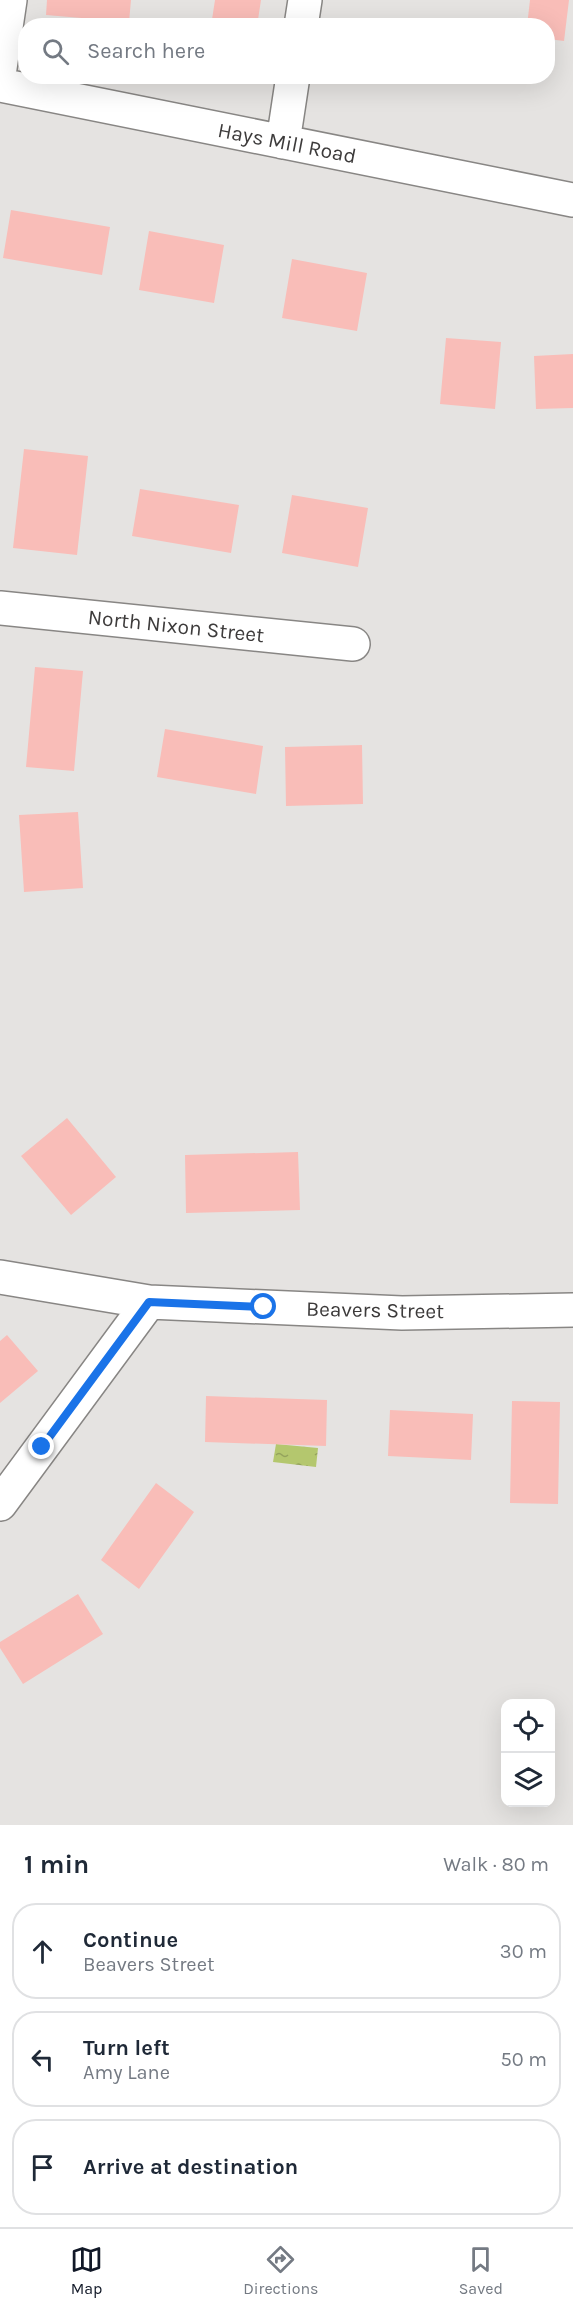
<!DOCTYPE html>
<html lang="en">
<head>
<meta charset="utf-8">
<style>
  :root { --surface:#fff; --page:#f6f6f7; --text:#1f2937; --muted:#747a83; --line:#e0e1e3; --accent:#111827 }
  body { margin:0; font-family:Karla,sans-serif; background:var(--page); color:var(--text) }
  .controls { position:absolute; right:18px; bottom:18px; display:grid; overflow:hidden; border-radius:12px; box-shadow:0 6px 24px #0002 }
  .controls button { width:54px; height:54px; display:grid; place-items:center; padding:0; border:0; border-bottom:2px solid var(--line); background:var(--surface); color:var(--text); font:30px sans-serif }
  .stop { position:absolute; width:18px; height:18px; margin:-14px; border:4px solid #1a73e8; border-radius:50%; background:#fff }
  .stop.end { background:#1a73e8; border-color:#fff; box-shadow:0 2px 6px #0008 }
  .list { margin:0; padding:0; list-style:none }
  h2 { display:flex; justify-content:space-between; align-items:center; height:78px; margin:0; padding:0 24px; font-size:26px }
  h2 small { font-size:20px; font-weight:400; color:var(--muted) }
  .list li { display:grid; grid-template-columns:39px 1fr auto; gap:18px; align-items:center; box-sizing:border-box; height:96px; margin:0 12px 12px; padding:0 12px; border:2px solid var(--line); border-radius:24px }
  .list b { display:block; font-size:22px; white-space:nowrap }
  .list p { margin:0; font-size:20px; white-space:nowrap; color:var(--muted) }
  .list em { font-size:20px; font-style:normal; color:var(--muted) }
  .icon { flex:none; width:33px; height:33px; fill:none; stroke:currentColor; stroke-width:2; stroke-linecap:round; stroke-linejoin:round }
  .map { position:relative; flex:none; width:573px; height:1825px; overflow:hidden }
  .search { position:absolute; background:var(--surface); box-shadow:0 6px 24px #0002; left:18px; right:18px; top:18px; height:66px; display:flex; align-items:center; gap:15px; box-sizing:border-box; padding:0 21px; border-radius:24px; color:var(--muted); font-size:22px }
  .sheet { height:402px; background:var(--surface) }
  nav { display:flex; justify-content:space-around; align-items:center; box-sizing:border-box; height:84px; border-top:2px solid var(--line); background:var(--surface); font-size:16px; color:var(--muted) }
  nav a { display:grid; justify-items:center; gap:3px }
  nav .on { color:var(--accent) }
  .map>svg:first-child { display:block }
  .water { fill:url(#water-ripples) }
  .building { fill:#f9bdb8 }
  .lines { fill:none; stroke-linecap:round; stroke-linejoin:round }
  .minor-casing { stroke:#888684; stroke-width:36 }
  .minor { stroke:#fff; stroke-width:33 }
  .route { stroke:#1a73e8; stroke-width:8 }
  .labels { text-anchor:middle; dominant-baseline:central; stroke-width:6; stroke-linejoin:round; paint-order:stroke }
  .street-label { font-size:21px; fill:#3d3b3b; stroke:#fff }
</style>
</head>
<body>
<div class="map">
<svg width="573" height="1825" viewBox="0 0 573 1825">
  <defs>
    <pattern id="water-ripples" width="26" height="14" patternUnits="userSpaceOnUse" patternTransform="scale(1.5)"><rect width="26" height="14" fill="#b4c76e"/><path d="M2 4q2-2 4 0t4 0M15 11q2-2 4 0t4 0" fill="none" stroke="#94a35c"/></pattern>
  </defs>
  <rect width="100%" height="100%" fill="#e5e3e1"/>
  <!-- water -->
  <path class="water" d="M276,1444L318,1448L316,1467L273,1462Z"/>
  <!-- building -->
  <path class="building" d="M47,0H131L129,22L46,15Z
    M215,0H261L257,26H211Z
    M530,0H569L564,41L548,39V26H527Z
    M11,210L110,227L102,275L3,258Z
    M149,231L224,245L214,303L139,290Z
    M292,259L367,273L357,331L282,318Z
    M446,338L501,342L495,409L440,404Z
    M573,354V408L536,409L534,356Z
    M24,449L88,456L77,555L13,548Z
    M140,489L239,505L231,553L132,536Z
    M292,495L368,508L358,567L282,553Z
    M35,667L83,671L74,771L26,767Z
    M165,729L263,746L256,794L157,777Z
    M362,745L363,804L286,806L285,747Z
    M78,812L83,888L24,892L19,815Z
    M67,1118L116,1177L71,1215L21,1156Z
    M298,1152L300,1210L186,1213L185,1155Z
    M7,1335L38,1371L0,1403V1341Z
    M206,1396L327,1400L326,1446L205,1442Z
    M512,1401L560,1402L558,1504L510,1503Z
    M390,1410L473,1414L471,1460L388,1456Z
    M156,1483L194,1512L139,1589L101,1560Z
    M78,1594L103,1634L23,1684L0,1648V1642Z"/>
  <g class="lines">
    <!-- minor casing -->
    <g class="minor-casing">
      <path id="minor" d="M301,26L305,0
        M0,68L10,0
        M0,85L573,200
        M283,142L293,76
        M0,608L353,644
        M0,1277L149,1302L402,1313L573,1310
        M0,1504L149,1302"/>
    </g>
    <!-- minor -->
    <use href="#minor" class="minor"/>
  </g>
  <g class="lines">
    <!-- route -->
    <path class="route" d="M42,1447L149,1302L264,1307"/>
  </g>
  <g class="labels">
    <!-- street labels -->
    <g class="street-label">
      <text transform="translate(287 143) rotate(11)">Hays Mill Road</text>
      <text transform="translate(176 626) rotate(6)">North Nixon Street</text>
      <text transform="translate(375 1310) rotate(1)">Beavers Street</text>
    </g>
  </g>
</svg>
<div class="controls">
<button><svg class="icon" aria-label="locate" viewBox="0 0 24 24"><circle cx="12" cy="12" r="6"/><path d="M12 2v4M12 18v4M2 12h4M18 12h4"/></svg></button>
<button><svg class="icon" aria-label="layers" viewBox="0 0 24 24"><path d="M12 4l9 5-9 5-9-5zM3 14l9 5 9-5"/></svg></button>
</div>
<div class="stop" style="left:264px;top:1307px"></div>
<div class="stop end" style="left:42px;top:1447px"></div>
<div class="search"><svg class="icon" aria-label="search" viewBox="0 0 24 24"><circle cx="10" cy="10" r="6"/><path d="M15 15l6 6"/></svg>Search here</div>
</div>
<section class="sheet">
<h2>1 min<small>Walk · 80 m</small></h2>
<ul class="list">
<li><svg class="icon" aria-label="ahead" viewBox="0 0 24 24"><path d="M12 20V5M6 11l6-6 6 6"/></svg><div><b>Continue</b><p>Beavers Street</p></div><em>30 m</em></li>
<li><svg class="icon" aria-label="left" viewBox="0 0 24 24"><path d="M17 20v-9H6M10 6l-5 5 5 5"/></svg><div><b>Turn left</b><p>Amy Lane</p></div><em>50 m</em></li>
<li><svg class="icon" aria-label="arrive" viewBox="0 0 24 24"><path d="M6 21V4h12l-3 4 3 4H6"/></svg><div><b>Arrive at destination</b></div></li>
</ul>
</section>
<nav>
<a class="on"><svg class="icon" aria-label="map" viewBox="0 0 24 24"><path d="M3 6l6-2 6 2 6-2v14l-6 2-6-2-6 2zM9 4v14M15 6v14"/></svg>Map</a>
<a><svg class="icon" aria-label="directions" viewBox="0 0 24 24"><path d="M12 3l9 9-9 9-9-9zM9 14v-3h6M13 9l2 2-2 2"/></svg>Directions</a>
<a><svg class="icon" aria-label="saved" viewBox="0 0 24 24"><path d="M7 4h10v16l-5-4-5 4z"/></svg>Saved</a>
</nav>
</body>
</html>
